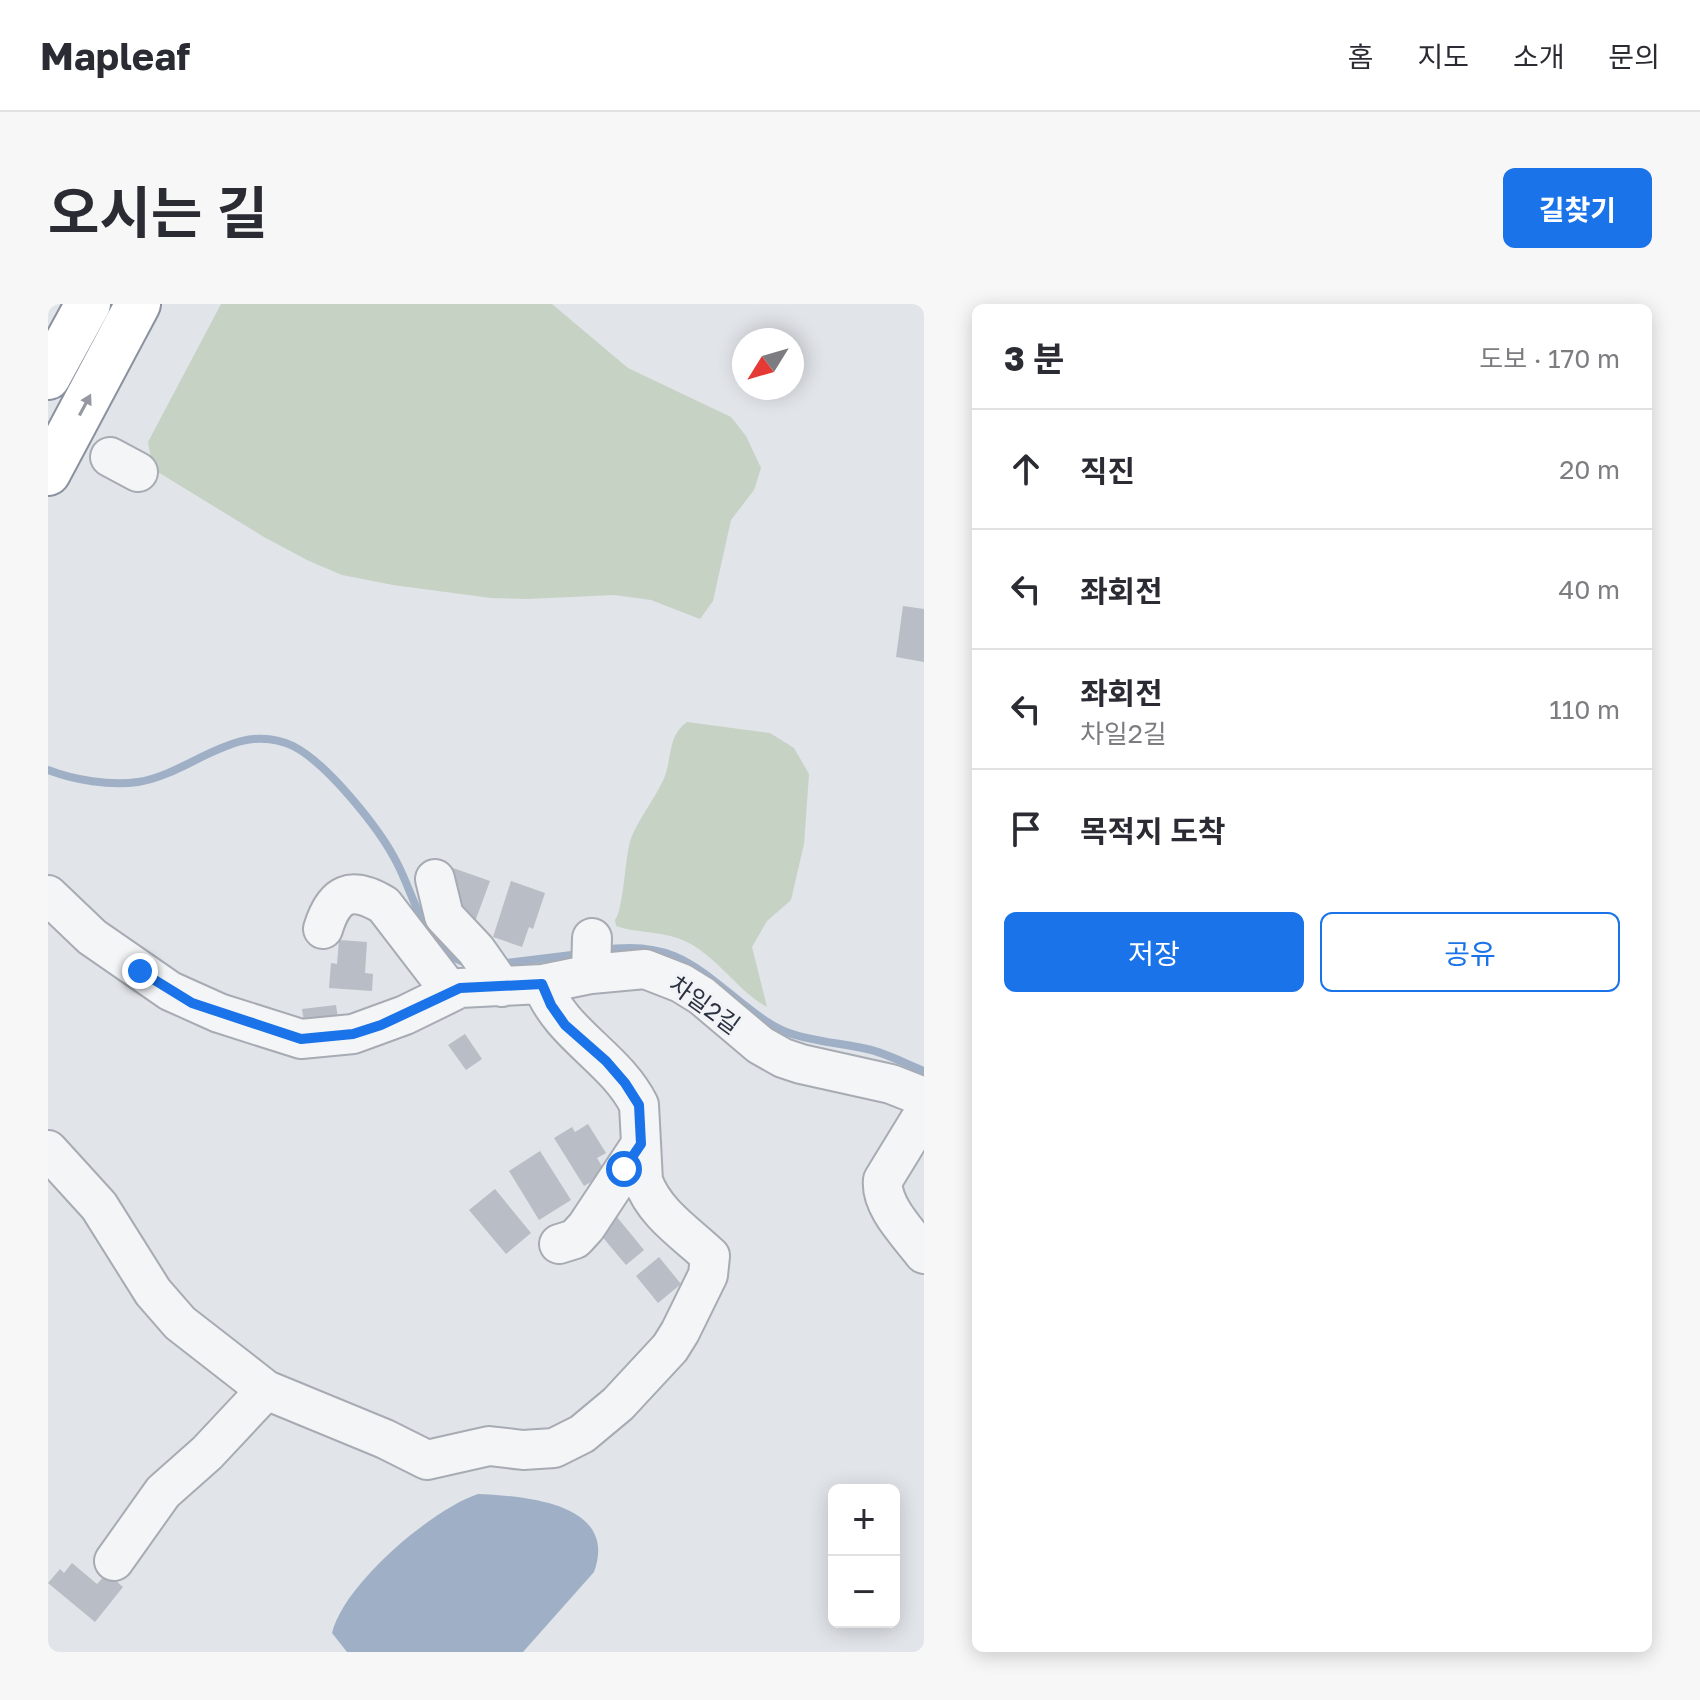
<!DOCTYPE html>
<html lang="ko">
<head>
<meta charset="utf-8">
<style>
  :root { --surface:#fff; --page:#f7f7f7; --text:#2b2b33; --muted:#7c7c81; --line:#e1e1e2; --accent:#1a73e8 }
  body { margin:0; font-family:"Golos Text","Noto Sans KR",sans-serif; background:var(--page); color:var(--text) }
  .controls { position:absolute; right:24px; bottom:24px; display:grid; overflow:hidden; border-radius:12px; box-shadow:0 4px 20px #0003 }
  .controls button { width:72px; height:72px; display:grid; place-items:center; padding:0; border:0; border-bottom:2px solid var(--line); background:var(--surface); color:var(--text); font:40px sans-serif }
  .compass { position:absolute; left:684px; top:24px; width:72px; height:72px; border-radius:50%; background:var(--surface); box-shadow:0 4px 20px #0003; rotate:233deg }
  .stop { position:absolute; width:24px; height:24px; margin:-18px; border:6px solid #1a73e8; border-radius:50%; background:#fff }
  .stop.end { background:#1a73e8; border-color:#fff; box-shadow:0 2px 8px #0008 }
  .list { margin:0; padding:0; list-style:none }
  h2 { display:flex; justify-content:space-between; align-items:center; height:104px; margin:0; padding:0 32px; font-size:34px }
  h2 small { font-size:26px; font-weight:400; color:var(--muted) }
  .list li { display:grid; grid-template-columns:52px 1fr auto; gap:24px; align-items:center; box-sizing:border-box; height:120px; padding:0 32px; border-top:2px solid var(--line) }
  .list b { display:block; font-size:30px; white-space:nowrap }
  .list p { margin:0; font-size:26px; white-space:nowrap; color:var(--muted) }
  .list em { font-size:26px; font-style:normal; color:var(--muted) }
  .actions { display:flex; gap:16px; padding:24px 32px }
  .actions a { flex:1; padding:18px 0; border:2px solid var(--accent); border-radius:12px; text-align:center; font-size:28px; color:var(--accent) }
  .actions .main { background:var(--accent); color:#fff }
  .icon { flex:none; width:44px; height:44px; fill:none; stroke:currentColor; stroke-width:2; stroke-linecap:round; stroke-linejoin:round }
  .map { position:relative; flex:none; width:876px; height:1348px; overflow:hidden; border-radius:12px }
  header { display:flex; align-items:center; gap:48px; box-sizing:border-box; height:112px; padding:0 40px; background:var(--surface); border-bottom:2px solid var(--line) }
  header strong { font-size:38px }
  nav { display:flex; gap:44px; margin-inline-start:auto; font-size:28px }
  .intro { display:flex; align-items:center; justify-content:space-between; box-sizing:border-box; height:192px; padding:0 48px }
  h1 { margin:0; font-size:56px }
  .button { padding:20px 36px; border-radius:12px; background:var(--accent); color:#fff; font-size:28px; font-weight:700 }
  main { display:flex; gap:48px; padding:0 48px }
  aside { flex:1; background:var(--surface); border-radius:12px; box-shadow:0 4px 20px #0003 }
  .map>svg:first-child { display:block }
  .green { fill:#c6d2c3 }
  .water { fill:#9fb0c6 }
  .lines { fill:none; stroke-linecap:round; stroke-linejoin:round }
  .stream { stroke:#9fb0c6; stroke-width:8 }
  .building { fill:#b9bdc5 }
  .minor-casing { stroke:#a7abb3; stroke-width:42 }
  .highway-casing { stroke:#8a919f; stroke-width:48 }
  .minor { stroke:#f4f5f7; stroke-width:38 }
  .highway { stroke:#fff; stroke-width:44 }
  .oneway { fill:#9598a0 }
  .route { stroke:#1a73e8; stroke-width:10 }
  .labels { text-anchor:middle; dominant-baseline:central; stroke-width:6; stroke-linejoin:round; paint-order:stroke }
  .street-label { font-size:24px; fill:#2b3140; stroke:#f1f3f6 }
</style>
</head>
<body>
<header>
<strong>Mapleaf</strong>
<nav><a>홈</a><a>지도</a><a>소개</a><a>문의</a></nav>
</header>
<div class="intro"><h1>오시는 길</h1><a class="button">길찾기</a></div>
<main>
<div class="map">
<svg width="876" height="1348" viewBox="0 0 876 1348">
  <rect width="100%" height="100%" fill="#e1e4e9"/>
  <!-- green -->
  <path class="green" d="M173,0H504L580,64L683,113L698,132L713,164L706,186L683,216L665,297L652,315L603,296L566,291L479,295L443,294L345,281L294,271L261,257L216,233L105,165L100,138Z
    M639,418L722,429L746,444L761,470L756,540L743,596L719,617L704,643L719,703C691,688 671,655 641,639C616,626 591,630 568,622L567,616C575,606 577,559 581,542C585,521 610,492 618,469C624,449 621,431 639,418Z"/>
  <!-- water -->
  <path class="water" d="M430,1190C477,1192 571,1199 546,1268L475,1348H299L284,1329C295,1281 384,1205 430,1190Z"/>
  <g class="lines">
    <!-- stream -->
    <path class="stream" d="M0,466C26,476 62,482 90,478C143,470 189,415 245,442C279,459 332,525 349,559C368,595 376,647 421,660
      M554,646C622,636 645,660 695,700C709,711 724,723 741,729C767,738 793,739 819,745C838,749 858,760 876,767
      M451,660L532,650"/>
  </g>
  <!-- building -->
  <path class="building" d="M855,302L876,305V358L848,353Z
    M405,564L442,577L425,623L403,615L400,581Z
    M463,577L497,589L485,625L481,623L474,643L445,633Z
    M291,636L319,638L317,669L325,670L324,687L281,684L283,659L289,660Z
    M288,701L290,714L256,719L254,705Z
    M417,730L434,755L418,766L400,741Z
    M540,820L558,849L549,854L558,869L536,882L506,834L524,823L527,828Z
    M492,847L523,896L491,916L461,867Z
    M447,885L483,929L458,950L421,906Z
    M564,907L596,946L578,961L546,923Z
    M611,953L633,980L610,999L588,972Z
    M24,1259L49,1280L59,1269L75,1283L47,1318L0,1279L12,1265L16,1269Z"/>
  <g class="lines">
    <!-- minor casing -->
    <g class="minor-casing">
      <path id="minor" d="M62,153L90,168
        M387,575L396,612L428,646L454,683
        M0,591L44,633L122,687L171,709L253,735L305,730L357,711L412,684L494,680L543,670L597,665L633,679L654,692L712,741L735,754L753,760L843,780L876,793
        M275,625C286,589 303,581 336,601L402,687
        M543,670L544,634
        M876,809L835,876C832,902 861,930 876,950
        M0,846L51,902L105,988L132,1019L218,1086L337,1135L379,1156L441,1142L475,1146L506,1144L534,1130L570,1100L622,1044L632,1028L660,971L662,952C638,929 607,910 595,877L591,801C567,753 513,731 494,680
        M511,940L527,935L538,923L593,840
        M66,1257L115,1188L159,1149L218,1086"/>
    </g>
    <!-- highway casing -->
    <g class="highway-casing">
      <path id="highway" d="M0,73L40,0
        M0,169L90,0"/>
    </g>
    <!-- minor -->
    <use href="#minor" class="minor"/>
    <!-- highway -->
    <use href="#highway" class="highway"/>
  </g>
  <!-- one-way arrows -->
  <defs><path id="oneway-solid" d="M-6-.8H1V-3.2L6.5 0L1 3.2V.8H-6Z" transform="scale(2)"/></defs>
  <use class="oneway" href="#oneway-solid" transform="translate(37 101) rotate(-62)"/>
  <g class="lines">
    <!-- route -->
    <path class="route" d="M92,667L144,699L253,735L305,730L333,721L412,684L494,680L503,701L517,721L558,757L577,779L591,801L593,840L576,865"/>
  </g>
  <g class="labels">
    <!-- street labels -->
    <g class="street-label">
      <text transform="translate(657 700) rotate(36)">차일2길</text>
    </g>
  </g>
</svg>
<div class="controls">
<button>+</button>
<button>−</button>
</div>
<svg class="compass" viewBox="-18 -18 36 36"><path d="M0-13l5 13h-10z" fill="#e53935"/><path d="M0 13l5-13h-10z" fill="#7c7c81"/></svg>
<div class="stop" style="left:576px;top:865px"></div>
<div class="stop end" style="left:92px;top:667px"></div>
</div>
<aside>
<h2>3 분<small>도보 · 170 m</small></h2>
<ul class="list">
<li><svg class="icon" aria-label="ahead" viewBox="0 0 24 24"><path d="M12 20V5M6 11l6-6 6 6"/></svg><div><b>직진</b></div><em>20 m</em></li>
<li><svg class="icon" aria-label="left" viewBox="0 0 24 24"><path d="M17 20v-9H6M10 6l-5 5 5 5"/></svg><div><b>좌회전</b></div><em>40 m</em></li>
<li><svg class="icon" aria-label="left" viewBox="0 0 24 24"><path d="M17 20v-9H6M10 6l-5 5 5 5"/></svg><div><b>좌회전</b><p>차일2길</p></div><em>110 m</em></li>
<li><svg class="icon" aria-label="arrive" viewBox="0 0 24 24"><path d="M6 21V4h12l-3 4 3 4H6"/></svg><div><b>목적지 도착</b></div></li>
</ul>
<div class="actions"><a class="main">저장</a><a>공유</a></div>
</aside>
</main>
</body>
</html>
